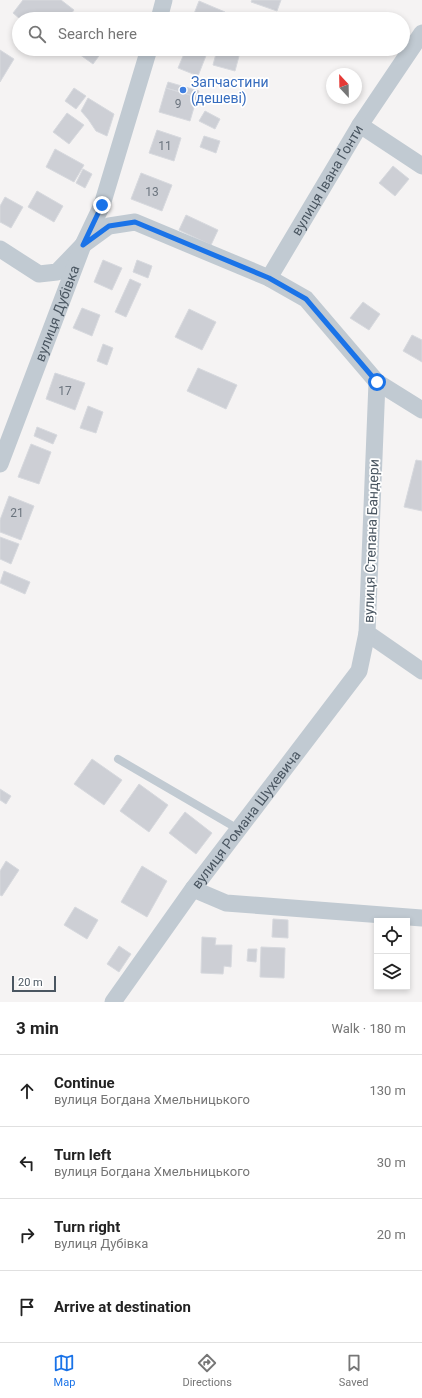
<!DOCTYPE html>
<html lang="en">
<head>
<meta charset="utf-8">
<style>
  :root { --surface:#fff; --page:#f2f2f2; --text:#222; --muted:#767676; --line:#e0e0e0; --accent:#1a73e8 }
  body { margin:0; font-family:Roboto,sans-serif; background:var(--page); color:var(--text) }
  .controls { position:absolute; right:12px; bottom:12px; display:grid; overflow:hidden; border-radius:0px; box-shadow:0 2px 6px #0003 }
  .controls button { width:36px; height:36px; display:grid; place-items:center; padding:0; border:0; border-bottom:1px solid var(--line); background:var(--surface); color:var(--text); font:20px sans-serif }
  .compass { position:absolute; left:326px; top:68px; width:36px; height:36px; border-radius:50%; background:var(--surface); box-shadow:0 2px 6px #0003; rotate:338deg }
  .scale { position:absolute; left:12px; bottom:10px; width:44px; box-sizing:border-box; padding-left:4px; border:2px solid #4a5661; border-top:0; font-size:11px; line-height:14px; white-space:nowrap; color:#4a5661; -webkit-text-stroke:3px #fff; paint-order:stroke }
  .stop { position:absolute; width:12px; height:12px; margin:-9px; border:3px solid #1a73e8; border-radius:50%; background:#fff }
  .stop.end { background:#1a73e8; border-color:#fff; box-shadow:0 1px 4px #0008 }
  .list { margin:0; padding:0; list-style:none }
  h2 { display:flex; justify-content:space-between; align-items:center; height:52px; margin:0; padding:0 16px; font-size:17px }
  h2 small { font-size:13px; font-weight:400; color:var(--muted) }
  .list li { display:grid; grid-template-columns:26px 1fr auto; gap:12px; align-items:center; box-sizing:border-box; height:72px; padding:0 16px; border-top:1px solid var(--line) }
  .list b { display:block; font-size:15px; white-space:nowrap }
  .list p { margin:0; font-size:13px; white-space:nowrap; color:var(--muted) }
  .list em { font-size:13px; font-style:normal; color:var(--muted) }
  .icon { flex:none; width:22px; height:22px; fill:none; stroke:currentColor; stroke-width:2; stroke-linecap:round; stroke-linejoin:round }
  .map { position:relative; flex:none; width:422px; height:1002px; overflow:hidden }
  .search { position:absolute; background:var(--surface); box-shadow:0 2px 6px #0003; left:12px; right:12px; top:12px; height:44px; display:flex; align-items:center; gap:10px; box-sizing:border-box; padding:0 14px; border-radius:22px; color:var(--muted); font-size:15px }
  .sheet { height:340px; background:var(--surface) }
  nav { display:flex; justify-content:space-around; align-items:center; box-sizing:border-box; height:56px; border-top:1px solid var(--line); background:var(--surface); font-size:11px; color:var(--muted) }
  nav a { display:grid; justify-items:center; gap:2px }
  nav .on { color:var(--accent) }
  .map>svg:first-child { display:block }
  .building { fill:#cdcfd5; stroke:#d7d9de }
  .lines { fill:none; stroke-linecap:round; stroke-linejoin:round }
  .lane { stroke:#c1cad2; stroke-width:8 }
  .street { stroke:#c1cad2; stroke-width:17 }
  .route { stroke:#1a73e8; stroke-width:5 }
  .shop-dot { fill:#3f7fe0; stroke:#fff; stroke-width:1.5 }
  .labels { text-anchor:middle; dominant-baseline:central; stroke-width:3.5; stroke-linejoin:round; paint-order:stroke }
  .number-label { font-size:12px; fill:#6b747e }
  .shop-label { font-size:14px; fill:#366cbe; stroke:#fff; text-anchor:start }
  .street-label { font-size:14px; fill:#4a5661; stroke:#fff }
</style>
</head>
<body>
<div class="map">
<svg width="422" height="1002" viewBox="0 0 422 1002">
  <rect width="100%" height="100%" fill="#f5f3f3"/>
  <!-- building -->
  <path class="building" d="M23,0H61L74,10L67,19H20L13,13Z
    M252,0H281L277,11L251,2Z
    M199,1L225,12L222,19H192Z
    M83,49H104L93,64L79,54Z
    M186,49H198L207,53L198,76L178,68Z
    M0,50L14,59L0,82Z
    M217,50L239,56L235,71L213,65Z
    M168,82L199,91L197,97L166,88Z
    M74,88L86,96L76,109L65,101Z
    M166,88L197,97L190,121L159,112Z
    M88,98L114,114L107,136L96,131L88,119L81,111Z
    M205,111L220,119L215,129L199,121Z
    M67,113L84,125L69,144L53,132Z
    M157,130L181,138L174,161L149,153Z
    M204,136L220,141L216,153L200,147Z
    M55,149L84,165L74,182L46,167Z
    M393,166L409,179L395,196L379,183Z
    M83,169L92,174L85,188L76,183Z
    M141,173L172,185L162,211L131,199Z
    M37,191L63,206L54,222L28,207Z
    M5,197L23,207L11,228L0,222V206Z
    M186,215L218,230L211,245L179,230Z
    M103,260L122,268L112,290L94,282Z
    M137,260L152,266L148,278L133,272Z
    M130,279L141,284L126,317L115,312Z
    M363,302L380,314L369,330L350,318Z
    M82,308L100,315L92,336L73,328Z
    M189,309L216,322L202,350L175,337Z
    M412,335L422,340V362L403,351Z
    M103,344L113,348L107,365L97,361Z
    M198,368L237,385L226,409L187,391Z
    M55,373L85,383L75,410L46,399Z
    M88,406L103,412L96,433L80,428Z
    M37,427L57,435L53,444L34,436Z
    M31,444L51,452L39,484L18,477Z
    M416,460L422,461V511L404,507Z
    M9,496L34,506L21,540L0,532V520Z
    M0,537L19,544L11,564L0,559Z
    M4,571L30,582L25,594L0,583Z
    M92,759L122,780L104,805L74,784Z
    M139,784L168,805L149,832L120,811Z
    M0,789L11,796L6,804L0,800Z
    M185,812L212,833L196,854L169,833Z
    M6,861L19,870L2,896L0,895V871Z
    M142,866L167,881L147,917L121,902Z
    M75,907L98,920L87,939L64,925Z
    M273,919L288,920V938L272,937Z
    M202,937L216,938L215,945H232L231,967L224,966L223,974L201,973Z
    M119,946L131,954L119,972L107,964Z
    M261,947L285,948L284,978L260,977Z
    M248,949H257L256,962L247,961Z"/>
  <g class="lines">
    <!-- lane -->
    <path class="lane" d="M118,759L238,829"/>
    <!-- street -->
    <g class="street">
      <path d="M159,19L164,0"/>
      <path d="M360,125L422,33"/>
      <path d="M0,249L39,274L57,272L83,245L109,226L135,222L269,278L306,299L377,382L422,410"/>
      <path id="s1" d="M269,278L360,125L422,166"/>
      <path d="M377,382L367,633L422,671"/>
      <path id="s2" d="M0,464L83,245L102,205L149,49"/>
      <path d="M193,889L226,903L422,918"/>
      <path id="s3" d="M113,1002L193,889L359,671L367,633"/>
    </g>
  </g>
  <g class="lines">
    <!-- route -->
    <path class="route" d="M102,205L83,245L109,226L135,222L269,278L306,299L377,382"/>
  </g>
  <!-- markers -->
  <circle class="shop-dot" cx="183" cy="90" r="4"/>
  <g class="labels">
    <!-- number labels -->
    <g class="number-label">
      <text x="178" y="104">9</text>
      <text x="165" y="146">11</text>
      <text x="152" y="192">13</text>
      <text x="65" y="391">17</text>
      <text x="17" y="513">21</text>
    </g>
    <!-- shop labels -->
    <g class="shop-label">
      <text x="191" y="82">Запчастини<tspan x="191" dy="16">(дешеві)</tspan></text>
    </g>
    <!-- street labels -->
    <g class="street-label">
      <text stroke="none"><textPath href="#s1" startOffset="114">вулиця Івана Ґонти</textPath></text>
      <text stroke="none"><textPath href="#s2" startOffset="161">вулиця Дубівка</textPath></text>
      <text transform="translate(371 541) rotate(-88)">вулиця Степана Бандери</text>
      <text stroke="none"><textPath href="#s3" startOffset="226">вулиця Романа Шухевича</textPath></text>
    </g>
  </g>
</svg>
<div class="controls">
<button><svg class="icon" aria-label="locate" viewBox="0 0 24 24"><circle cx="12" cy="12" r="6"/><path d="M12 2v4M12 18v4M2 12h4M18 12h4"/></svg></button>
<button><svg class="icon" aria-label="layers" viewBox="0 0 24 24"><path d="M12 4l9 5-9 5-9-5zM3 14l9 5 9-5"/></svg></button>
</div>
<svg class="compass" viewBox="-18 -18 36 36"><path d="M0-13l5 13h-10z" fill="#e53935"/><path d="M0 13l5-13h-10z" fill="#767676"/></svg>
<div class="scale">20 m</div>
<div class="stop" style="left:377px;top:382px"></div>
<div class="stop end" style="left:102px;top:205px"></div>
<div class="search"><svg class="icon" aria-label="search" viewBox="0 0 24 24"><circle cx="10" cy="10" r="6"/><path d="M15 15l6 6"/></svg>Search here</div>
</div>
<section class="sheet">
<h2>3 min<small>Walk · 180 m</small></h2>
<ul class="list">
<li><svg class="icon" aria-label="ahead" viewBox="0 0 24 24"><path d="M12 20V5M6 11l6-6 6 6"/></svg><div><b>Continue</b><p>вулиця Богдана Хмельницького</p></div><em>130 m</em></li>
<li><svg class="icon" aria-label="left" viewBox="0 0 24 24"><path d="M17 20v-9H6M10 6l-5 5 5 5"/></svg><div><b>Turn left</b><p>вулиця Богдана Хмельницького</p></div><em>30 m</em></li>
<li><svg class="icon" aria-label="right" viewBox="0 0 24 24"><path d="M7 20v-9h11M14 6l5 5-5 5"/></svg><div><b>Turn right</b><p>вулиця Дубівка</p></div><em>20 m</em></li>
<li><svg class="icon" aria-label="arrive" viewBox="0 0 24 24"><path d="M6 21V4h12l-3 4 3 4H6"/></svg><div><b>Arrive at destination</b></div></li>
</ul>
</section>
<nav>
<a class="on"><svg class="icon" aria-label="map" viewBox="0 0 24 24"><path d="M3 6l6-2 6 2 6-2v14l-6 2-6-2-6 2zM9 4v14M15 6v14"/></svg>Map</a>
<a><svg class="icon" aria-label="directions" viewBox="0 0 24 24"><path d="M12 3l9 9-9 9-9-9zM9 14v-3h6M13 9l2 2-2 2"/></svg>Directions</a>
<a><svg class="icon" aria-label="saved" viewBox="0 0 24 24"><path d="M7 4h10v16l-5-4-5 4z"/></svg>Saved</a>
</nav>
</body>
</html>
